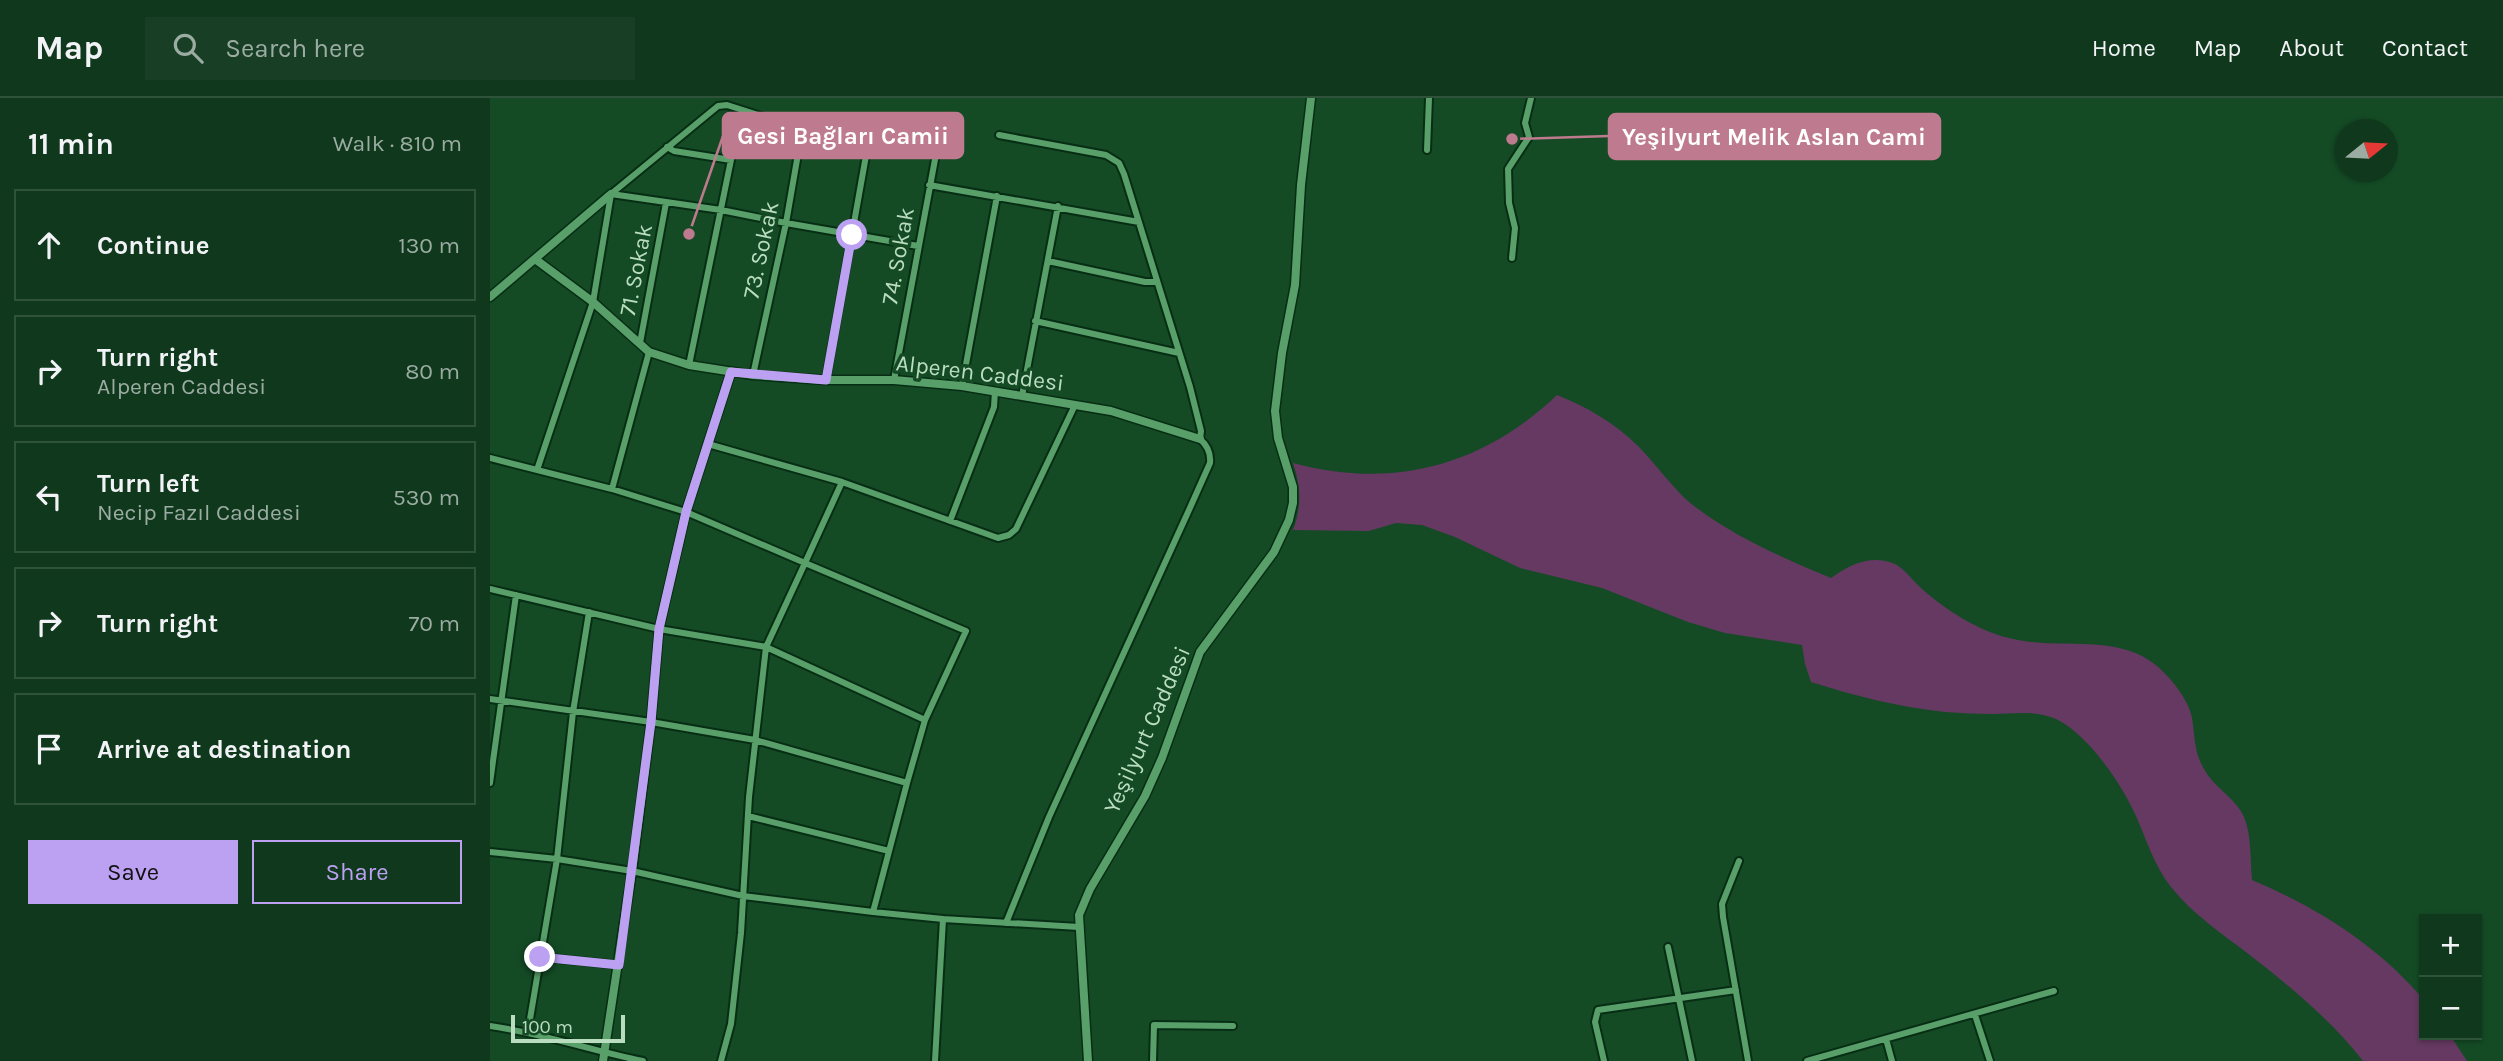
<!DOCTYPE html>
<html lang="en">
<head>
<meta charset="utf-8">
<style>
  :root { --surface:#0f381c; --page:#183f25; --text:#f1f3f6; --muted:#9baca3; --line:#2f523b; --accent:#bca0f2 }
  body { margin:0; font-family:Karla,sans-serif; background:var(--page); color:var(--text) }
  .controls { position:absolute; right:21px; bottom:21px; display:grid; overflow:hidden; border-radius:0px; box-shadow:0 2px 5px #0004 }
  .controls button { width:63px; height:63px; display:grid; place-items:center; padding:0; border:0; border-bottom:2px solid var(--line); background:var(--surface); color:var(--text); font:35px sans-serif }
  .compass { position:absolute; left:1845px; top:21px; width:63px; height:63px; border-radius:50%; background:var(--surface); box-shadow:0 2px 5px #0004; rotate:72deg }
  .scale { position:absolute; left:21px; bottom:18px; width:114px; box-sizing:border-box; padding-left:7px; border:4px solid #baddc0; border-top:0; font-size:19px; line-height:24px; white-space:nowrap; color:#baddc0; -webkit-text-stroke:5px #144b25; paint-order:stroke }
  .stop { position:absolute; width:21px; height:21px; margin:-16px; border:5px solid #bca0f2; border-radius:50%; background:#fff }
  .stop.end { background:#bca0f2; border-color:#fff; box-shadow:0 2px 7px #0008 }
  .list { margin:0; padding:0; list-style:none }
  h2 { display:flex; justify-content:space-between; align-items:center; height:91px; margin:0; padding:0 28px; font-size:30px }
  h2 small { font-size:23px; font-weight:400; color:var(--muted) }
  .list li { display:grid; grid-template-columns:46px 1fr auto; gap:21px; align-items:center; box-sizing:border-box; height:112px; margin:0 14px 14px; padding:0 14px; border:2px solid var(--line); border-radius:0px }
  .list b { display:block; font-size:26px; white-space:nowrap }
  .list p { margin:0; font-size:23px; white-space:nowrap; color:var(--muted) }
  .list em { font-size:23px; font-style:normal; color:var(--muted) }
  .actions { display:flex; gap:14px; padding:21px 28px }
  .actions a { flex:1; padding:16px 0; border:2px solid var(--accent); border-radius:0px; text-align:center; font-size:24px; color:var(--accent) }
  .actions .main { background:var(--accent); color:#111 }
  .icon { flex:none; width:38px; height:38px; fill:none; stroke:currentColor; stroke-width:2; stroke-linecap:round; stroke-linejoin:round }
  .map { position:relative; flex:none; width:2013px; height:963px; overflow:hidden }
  header { display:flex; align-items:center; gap:42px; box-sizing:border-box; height:98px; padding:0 35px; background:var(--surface); border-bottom:2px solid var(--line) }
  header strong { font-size:33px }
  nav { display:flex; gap:38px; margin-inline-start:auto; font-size:24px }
  .search { width:490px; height:63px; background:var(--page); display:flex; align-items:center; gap:18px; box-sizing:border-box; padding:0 24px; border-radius:0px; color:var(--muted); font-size:26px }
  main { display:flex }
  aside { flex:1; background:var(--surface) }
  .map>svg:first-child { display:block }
  .green { fill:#653962 }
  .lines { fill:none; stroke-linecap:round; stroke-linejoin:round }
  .minor-casing { stroke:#072e14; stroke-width:10 }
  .tertiary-casing { stroke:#072e14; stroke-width:11 }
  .minor { stroke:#589f69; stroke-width:6 }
  .tertiary { stroke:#589f69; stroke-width:8 }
  .route { stroke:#bca0f2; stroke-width:9 }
  .labels { text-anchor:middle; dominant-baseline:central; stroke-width:7; stroke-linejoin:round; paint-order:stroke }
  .street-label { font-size:23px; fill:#baddc0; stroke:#144b25 }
  .leader { fill:none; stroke:#be7a8e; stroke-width:2.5 }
  .callout-dot { fill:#be7a8e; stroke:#144b25; stroke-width:2.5 }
  .callout { fill:#be7a8e; stroke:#be7a8e; stroke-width:2.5 }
  .callout-label { font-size:24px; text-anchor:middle; font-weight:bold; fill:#fff }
</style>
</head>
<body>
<header>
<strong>Map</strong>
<div class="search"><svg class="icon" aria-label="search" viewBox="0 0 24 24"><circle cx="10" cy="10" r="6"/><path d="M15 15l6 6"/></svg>Search here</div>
<nav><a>Home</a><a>Map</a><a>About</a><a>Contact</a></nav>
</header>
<main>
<aside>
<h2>11 min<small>Walk · 810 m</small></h2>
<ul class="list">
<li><svg class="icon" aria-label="ahead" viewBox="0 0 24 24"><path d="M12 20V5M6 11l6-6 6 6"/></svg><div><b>Continue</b></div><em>130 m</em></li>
<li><svg class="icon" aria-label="right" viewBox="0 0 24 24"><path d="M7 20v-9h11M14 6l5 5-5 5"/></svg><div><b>Turn right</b><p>Alperen Caddesi</p></div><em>80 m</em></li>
<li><svg class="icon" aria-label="left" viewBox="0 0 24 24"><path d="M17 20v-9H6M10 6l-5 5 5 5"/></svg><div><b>Turn left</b><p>Necip Fazıl Caddesi</p></div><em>530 m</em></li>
<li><svg class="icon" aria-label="right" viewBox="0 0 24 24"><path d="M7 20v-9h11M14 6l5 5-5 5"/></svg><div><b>Turn right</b></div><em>70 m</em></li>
<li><svg class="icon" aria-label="arrive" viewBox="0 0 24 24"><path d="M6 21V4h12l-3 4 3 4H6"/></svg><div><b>Arrive at destination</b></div></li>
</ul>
<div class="actions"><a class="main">Save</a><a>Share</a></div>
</aside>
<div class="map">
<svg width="2013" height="963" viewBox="0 0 2013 963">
  <rect width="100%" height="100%" fill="#144b25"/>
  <!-- green -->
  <path class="green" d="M1067,297C1097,309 1125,325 1148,348C1166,366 1180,387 1199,404C1240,437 1293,460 1341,480C1360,466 1382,456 1405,466C1415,471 1423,483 1432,491C1461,516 1496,538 1534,543C1579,550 1630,537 1667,568C1681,580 1699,602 1702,620C1705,639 1704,654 1714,671C1724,690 1746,700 1754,719C1762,738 1760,763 1762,782C1828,810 1887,847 1934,902V937H1960L1977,963H1873C1842,923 1801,889 1761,858C1733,836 1703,817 1681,789C1664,767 1657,743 1646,718C1634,692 1618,668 1599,647C1589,637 1579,627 1566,621C1546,612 1524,616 1503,616C1487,616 1471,615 1455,614C1409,609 1365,598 1321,584L1315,566L1312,547L1235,535L1198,524L1112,490L1030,470L965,439L932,427L906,425L879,433L803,432C812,409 811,388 803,365C902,392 993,368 1067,297Z"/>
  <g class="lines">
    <!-- minor casing -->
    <g class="minor-casing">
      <path id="minor" d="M509,37L616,57L629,65L634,76L700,289L711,333L710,341C718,348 721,355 720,365L699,412L559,719L516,825
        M177,49L184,53L241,62
        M937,52L939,0
        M439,87L649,124
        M121,96L231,112L296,125L428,148
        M1022,160L1025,130L1019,105L1018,71L1039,39L1035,25L1041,0
        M558,163L655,184H667
        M545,223L689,255
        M150,245L176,105
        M199,267L251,13
        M263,277L296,125L312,33
        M404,282L449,40
        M472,288L507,98
        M532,298L568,108
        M0,360L122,391L196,414L315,465L352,384L218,346
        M47,372L103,204L121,96L228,8L237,7L377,52L336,282
        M352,384L508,440L519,437L526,431L585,307
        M122,391L159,254
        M460,423L504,309L505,293
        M0,491L169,531L276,549L435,622L417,685
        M0,601L161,624L265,642L417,685L383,814L453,821L445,963
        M0,685L26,497
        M258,718L399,753
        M0,754L67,761L142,773L253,798L383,814
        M1249,763L1232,806L1233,819L1258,963
        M453,821L589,829
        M1178,849L1202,963
        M50,859L129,867
        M1485,917L1500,963
        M0,928C52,935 102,953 153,963
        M38,933L67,761L83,614L99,514
        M1396,941L1402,963
        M231,963L241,926L251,835L259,699L276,549L315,465L476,533L435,622
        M663,963L664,927L743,928
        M1114,963L1105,924L1108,912L1246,892
        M1317,963L1564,893"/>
    </g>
    <!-- tertiary casing -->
    <g class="tertiary-casing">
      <path id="tertiary" d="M45,161L103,204L159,254L199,267L263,277L336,282H404L472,288L621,313L710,341
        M0,199L121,96
        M113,963L142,773L161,624L169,531L196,414L241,274
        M598,963L589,817L600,791L655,698L672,660L710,554L784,454L799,422L803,405V389L788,340L785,313L792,255L805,187L811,87L821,0"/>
    </g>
    <!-- minor -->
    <use href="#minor" class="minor"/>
    <!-- tertiary -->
    <use href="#tertiary" class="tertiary"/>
  </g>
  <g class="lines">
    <!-- route -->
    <path class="route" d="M50,859L129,867L161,624L169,531L196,414L241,274L336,282L362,137"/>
  </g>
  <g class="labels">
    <!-- street labels -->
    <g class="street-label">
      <text transform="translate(271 152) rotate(-78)">73. Sokak</text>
      <text transform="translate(408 158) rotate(-80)">74. Sokak</text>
      <text transform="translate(146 172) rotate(-79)">71. Sokak</text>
      <text transform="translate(490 275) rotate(7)">Alperen Caddesi</text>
      <text transform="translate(657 632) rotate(-66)">Yeşilyurt Caddesi</text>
    </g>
  </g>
  <!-- callouts -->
  <path class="leader" d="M199 136L233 38M1022 41L1119 38"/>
  <g class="callout-dot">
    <circle cx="199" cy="136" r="7"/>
    <circle cx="1022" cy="41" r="7"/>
  </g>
  <g class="callout">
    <rect x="233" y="15" width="240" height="45" rx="7"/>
    <rect x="1119" y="16" width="331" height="45" rx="7"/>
  </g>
  <g class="callout-label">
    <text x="353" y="46">Gesi Bağları Camii</text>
    <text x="1284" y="47">Yeşilyurt Melik Aslan Cami</text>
  </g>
</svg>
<div class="controls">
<button>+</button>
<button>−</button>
</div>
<svg class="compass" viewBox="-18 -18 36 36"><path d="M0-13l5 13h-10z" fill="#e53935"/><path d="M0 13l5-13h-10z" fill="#9baca3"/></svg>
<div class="scale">100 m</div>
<div class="stop" style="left:362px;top:137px"></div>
<div class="stop end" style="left:50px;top:859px"></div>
</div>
</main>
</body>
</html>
